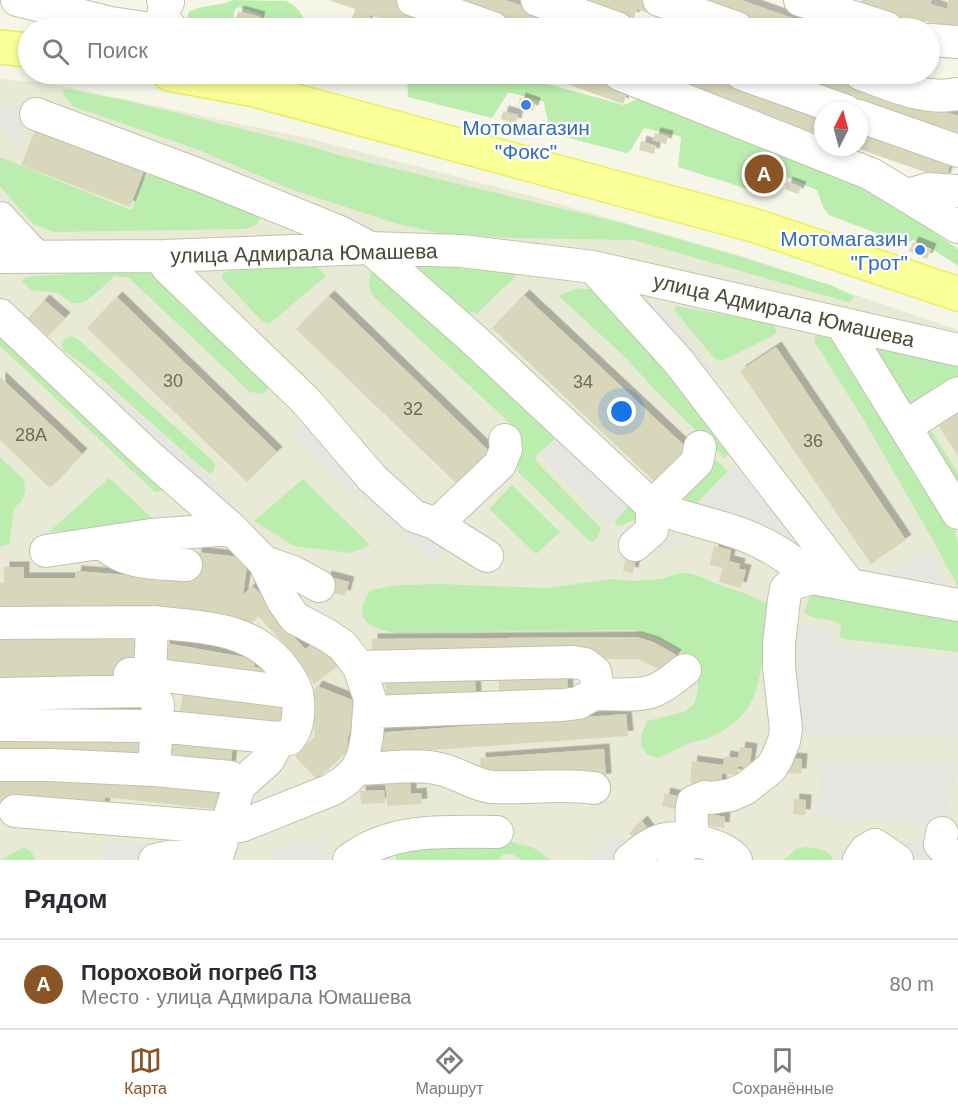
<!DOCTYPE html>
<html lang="ru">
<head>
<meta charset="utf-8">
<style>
  :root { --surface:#fff; --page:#f7f7f7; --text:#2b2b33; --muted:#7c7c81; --line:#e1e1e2; --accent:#8a5426 }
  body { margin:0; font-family:Arial,sans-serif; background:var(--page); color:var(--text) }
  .compass { position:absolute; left:814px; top:102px; width:54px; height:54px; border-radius:50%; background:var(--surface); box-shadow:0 3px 9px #0003; rotate:6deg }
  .you { position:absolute; left:622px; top:412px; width:21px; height:21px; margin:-15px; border:4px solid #fff; border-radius:50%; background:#1a73e8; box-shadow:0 0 0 9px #1a73e833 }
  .badge { display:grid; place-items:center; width:39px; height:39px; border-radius:50%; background:var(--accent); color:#fff; font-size:20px; font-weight:700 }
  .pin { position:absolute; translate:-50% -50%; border:3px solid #fff; box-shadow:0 2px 6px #0006 }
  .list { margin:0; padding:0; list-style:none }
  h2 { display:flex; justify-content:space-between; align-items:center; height:78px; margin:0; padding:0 24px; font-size:26px }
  h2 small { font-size:20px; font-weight:400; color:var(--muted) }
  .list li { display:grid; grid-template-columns:39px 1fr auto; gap:18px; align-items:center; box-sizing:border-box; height:90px; padding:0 24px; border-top:2px solid var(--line) }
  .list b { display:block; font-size:22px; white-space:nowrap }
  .list p { margin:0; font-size:20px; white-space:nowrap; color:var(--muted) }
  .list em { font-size:20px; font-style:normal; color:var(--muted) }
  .icon { flex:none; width:33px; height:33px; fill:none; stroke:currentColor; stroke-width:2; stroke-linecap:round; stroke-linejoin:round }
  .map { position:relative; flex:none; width:958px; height:860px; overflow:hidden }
  .search { position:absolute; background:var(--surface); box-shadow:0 3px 9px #0003; left:18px; right:18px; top:18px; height:66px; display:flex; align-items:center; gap:15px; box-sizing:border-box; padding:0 21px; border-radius:33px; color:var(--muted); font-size:22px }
  .sheet { height:168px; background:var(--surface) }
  nav { display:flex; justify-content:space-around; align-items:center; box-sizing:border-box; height:84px; border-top:2px solid var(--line); background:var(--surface); font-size:16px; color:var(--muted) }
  nav a { display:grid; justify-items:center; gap:3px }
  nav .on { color:var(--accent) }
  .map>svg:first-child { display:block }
  .residential { fill:#e9ead6 }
  .green { fill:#bbedae }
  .parking { fill:#e6e6e0 }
  .building { fill:#d8d7bc; filter:url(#shadow) }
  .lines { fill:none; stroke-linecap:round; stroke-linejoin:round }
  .minor-casing { stroke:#c2c2aa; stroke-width:34 }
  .major-casing { stroke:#e9ee5d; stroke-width:36 }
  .minor { stroke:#fff; stroke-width:32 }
  .major { stroke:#faff98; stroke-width:33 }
  .shop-dot { fill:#3f7fe0; stroke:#fff; stroke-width:2 }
  .labels { text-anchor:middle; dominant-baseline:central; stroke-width:4.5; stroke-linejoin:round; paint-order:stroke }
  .number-label { font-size:18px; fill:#6e6c58 }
  .shop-label { font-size:21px; fill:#366cbe; stroke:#fff }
  .street-label { font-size:21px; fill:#4a4936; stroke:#fff }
</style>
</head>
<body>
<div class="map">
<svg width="958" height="860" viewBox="0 0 958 860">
  <defs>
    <filter id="shadow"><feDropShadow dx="5.5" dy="-5.5" stdDeviation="0" flood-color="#0004"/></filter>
  </defs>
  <rect width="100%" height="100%" fill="#f5f5e8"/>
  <!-- residential -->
  <path class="residential" d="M0,79L48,83L307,138L531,196L748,258L958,330V860H0Z"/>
  <!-- green -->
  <path class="green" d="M233,0L286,1C297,6 301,12 305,23L314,28H261L263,15L239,7L235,9C234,13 234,20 231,23C225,31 199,29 189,28L187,21L188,13C200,4 219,7 233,0Z
    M407,74H511L624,105L637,99L645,100L848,178L887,199L958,249V266L934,250L913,240L905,244L829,215L823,207L817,190L773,171L770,172L754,189L751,190L678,167L681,138L679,136L644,128L630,151L626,153L550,133L544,102L512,93H508L492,118L408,97Z
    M66,89L124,100L294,142L346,157L622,223L745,258L833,286L853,296V299L848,302L633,240L510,238L439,233L398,224L290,189L199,150L72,106L64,95L63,90Z
    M0,157L128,209H132L144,178L151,173L255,212L260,219L257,225L244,229L53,232L33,224L0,186Z
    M378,265L383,266C472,342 557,422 642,503L645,516L619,526L616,525L615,521L628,506V503L559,435L536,456V461L598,525L601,530L597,538L592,542L587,539L518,472V438L514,427L374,297C367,286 368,280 373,268Z
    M422,265L511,272L515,274V277L477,313L466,312L418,271V268Z
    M312,266L317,267L325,274V277L269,324L262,321L222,279V274L228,271Z
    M110,272L153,273L271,386L263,394L250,392L129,278L115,276L88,300L81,303H71L58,293L31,290L22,281L26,277L34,276Z
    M579,288L604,292L735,450L724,458L653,388L627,359L560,297V295Z
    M676,306L769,323L774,326L777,332L774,335L722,361L715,359L674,310Z
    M0,325L163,487V491L155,492L0,346Z
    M822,332H831L953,519L958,545V587L934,542L862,417L814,341L815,336Z
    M72,336L79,340L214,462L215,468L211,474L201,467L96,374L62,349V344L66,338Z
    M866,342L958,364V375L911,405L906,406Z
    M921,429L931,430L958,473V481L954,484Z
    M712,456L728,471L694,506L678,491Z
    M0,457L24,480L25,491L22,501L14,508L9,544L0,547Z
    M109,478L160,525L49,532Z
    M303,479L370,545L351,553L294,546L254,521Z
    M512,485L560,532L536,554L489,509Z
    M679,573C695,572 705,579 720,585C737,591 753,595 768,605C770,622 766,638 763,655C757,696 752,716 713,736C705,741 695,740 687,744C677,749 668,754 658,758L647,754L641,745L642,733L647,721L684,712L694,704C711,659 669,640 633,630L398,633C369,629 350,619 371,590L399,585L441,584L545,588L614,579L633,581L662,579Z
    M820,593L958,614V652L844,639L840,637L841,626C832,616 815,622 804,612L810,595Z
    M494,838L532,847L551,860H521L512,854H503L499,860H396V852Z
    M24,847L32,853L36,860H0Z
    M807,847C818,849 829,849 833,860H784L796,849Z"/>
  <!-- parking -->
  <path class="parking" d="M0,102L28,117L17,144L0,128Z
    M658,303L715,371L701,383L644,315Z
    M102,382L232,497L221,510L91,395Z
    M323,405L460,533L432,565L294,436Z
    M557,437L627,506L609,525L539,455Z
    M746,452L822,554L807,564L695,510Z
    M666,524L687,543L662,552L638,555Z
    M929,548L947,581L944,599L875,581Z
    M775,622L834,628L833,645L958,658V738L766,737Z
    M822,763L958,765V772L941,826L816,817Z
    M618,831L634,848L621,860H586Z
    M325,839L328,856L309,860H274L272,850Z
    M107,841L192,845L193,860H105Z
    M903,841L933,843L924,860H916L899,847Z"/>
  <!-- building -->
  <path class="building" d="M329,0H394L474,28H410L370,15L367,24L352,18L355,9Z
    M448,0H505L586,28H526Z
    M583,0H650L658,16L637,9L634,18Z
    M681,0H741L820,28H760Z
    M861,0H932L930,4L947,9L948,0H958V25L943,26L925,21L923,26L859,6Z
    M238,11L260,17L257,28L234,25Z
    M661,12L707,28H655Z
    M539,74H604L631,83L623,104Z
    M649,74H721L823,110V136Z
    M780,74H836L958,116V136Z
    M520,98L535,103L533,111L518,107Z
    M503,111L518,115L516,124L501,119Z
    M38,123L146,165L130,207L21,165Z
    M859,123L953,156L945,179L859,149Z
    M655,133L668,136L666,144L653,140Z
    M641,141L656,146L654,154L639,150Z
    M787,182L801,187L798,194L785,189Z
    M913,242L931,249L927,259L909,251Z
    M524,295L690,451L658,485L492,328Z
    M329,296L490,452L458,485L296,329Z
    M117,297L277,452L247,482L87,328Z
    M44,300L65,318L48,336L28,318Z
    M776,347L906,540L871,564L740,371Z
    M0,377L82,454L50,488L0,440Z
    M958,403V456L934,419Z
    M714,546L731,550L729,561L740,564L739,569L746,570L741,588L719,582L723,568L710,565Z
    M196,552L248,558L243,595L252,586L272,603L268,608L305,649L319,640L337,667L314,684L291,651L258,616L246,628L0,612V583H4V567H24V578H75L76,571L194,580Z
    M626,557L636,559L633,573L623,571Z
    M326,576L349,582L345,596L322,590Z
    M0,630H140V682L0,683Z
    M636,637L653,642L676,655L665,672L637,659H372V639Z
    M165,643L256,659L254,667L276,671L274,685L161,664Z
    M567,675L568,694L499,696V677Z
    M475,678L476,697L386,699L385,680Z
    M317,686L362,704L348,737L347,752L317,779L295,757L315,737L311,695Z
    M183,694L294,709L290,731L179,716Z
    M0,710L152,711V760H0Z
    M626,714L628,736L376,754L375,733Z
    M162,737L233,745L230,769L159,761Z
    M740,747L752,749L749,768L738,766V775L722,773L721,786L690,783L692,761L723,765L725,756L738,758Z
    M604,749L606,779L556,782L481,777L480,758Z
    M789,758L802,759L801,774L788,773Z
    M0,770L226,789L223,810L105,797L104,813L75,806L0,802Z
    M410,775L411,794L421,793L422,804L387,806L385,776Z
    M384,790L385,803L361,804L360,791Z
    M665,793L685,798L682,811L662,806Z
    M794,799L806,800L805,815L793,814Z
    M709,814L725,817L724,828L707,825Z
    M642,821L649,830L636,841L629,833Z"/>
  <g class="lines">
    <!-- minor casing -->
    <g class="minor-casing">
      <path id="minor" d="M17,0L111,23L145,28
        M163,0L168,2L164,9L163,19L171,28
        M413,0L493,28
        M537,0L617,28
        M659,0L737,28
        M800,0L887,28
        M930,40L958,42
        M619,74L871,174L958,227
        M742,74L846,111
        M861,74C892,85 925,101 958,94
        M36,114L199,175L340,232L370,248L472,338L652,506L697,462L700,447
        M859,116L958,151
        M908,195L928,189L958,191
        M0,218L36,257
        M164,256L167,267L306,401L372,478L414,516L434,523L442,519L500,464L506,449L505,440
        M0,257L164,256L370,248L462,251L593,267L958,350
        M593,267L679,362L850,585
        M0,315L150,457L232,529L264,562L283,601L295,618L327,635L343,646L359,667L370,699L367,737L363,756L357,769L345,781L331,790L241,826L226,828L15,811
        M841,323L958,513
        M905,427L958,393
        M434,523L487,556
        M103,543C124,565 157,563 186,565
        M635,545L652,530V506C681,518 711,523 741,534C764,542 794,560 812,578
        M46,551L151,535L232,529
        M264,562L293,572L319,586
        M0,623L152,622L150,681L145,691L0,694
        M359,667L573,662L585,664L595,672L597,683L594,694L578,703L563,705L369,712
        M130,674H150L297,693
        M594,694C613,694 635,697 653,691C665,687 675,677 685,670
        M158,704L154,770L230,777L239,786L216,860
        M0,725L158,726L289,739C298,729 299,712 298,700C297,686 288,674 279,663C247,626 198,627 152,622
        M0,765H49L154,770
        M357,769C385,769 414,763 440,769C459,773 473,785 492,787C526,789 560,783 594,788
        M239,786L268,760L281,737
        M942,833L940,844L954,860
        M155,860L168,857L217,855
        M349,860C392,827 446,832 497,832
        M630,860C640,851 653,841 666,839C685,836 725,845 736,860
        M674,860C683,849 690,840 692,826C692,817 690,811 693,802L705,797L711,798L731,795L746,788L771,768L777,758L784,741L786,729L779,667V643L784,600L786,589L791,584L812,578L958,605
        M859,860L866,850L875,845L897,860"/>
    </g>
    <!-- major casing -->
    <g class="major-casing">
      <path id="major" d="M0,47L28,50
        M169,74L255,90L753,225L958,294"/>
    </g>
    <!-- minor -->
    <use href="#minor" class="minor"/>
    <!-- major -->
    <use href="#major" class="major"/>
  </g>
  <!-- markers -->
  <g class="shop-dot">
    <circle cx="526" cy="105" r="6"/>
    <circle cx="920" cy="250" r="6"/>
  </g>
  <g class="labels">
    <!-- number labels -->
    <g class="number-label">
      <text x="173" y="381">30</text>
      <text x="583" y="382">34</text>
      <text x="413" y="409">32</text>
      <text x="31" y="435">28А</text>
      <text x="813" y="441">36</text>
    </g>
    <!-- shop labels -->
    <g class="shop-label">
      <text x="526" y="127">Мотомагазин<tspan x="526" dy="24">"Фокс"</tspan></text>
      <text x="908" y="238" text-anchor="end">Мотомагазин<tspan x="908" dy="24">"Грот"</tspan></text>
    </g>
    <!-- street labels -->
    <g class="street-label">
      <text transform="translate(304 253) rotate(-1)">улица Адмирала Юмашева</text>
      <text transform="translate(784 310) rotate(13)">улица Адмирала Юмашева</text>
    </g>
  </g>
</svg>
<svg class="compass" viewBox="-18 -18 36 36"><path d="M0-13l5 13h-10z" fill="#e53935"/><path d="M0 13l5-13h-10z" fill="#7c7c81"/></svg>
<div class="you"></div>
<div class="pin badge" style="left:764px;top:174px">A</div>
<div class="search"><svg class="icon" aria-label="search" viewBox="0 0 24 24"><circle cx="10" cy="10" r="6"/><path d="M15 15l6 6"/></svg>Поиск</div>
</div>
<section class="sheet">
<h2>Рядом<small></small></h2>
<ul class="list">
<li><span class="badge">A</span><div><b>Пороховой погреб П3</b><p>Место · улица Адмирала Юмашева</p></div><em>80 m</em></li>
</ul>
</section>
<nav>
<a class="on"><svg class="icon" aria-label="map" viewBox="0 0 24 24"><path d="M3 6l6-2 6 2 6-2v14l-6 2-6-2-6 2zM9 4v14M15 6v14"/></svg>Карта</a>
<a><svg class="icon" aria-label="directions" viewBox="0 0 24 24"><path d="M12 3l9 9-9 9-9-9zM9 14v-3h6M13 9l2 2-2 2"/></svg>Маршрут</a>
<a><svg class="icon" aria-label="saved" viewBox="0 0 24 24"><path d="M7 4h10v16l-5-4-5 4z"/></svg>Сохранённые</a>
</nav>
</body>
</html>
